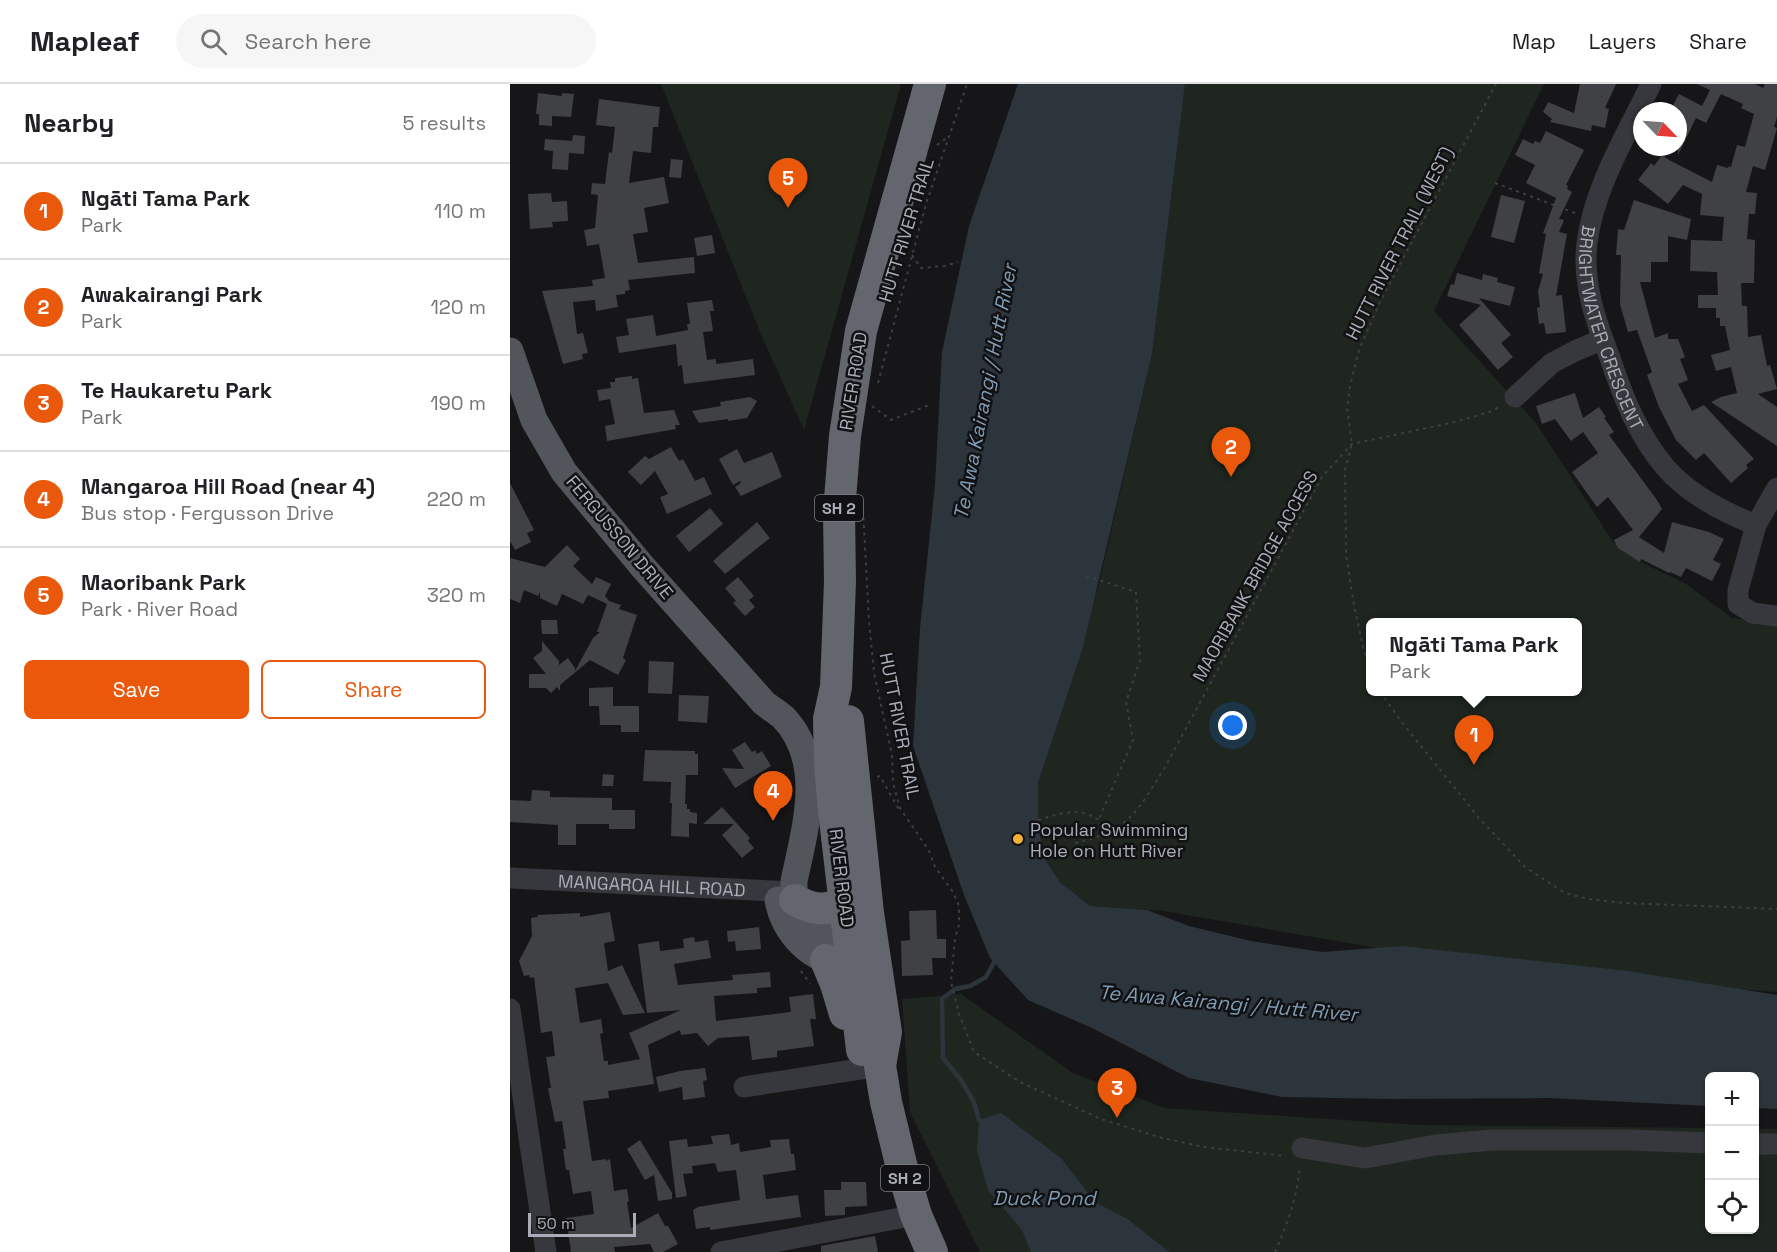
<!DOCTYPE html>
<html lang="en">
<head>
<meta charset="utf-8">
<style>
  :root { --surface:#fff; --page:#f6f6f6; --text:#202124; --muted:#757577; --line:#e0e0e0; --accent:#ea580c }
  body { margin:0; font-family:"Space Grotesk",sans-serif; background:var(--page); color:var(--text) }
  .controls { position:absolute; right:18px; bottom:18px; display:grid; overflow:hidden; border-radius:9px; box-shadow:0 2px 4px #0004 }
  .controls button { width:54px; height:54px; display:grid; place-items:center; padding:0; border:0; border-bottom:2px solid var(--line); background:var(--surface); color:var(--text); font:30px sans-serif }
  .compass { position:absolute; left:1123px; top:18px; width:54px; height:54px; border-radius:50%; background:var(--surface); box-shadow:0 2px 4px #0004; rotate:115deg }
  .scale { position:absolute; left:18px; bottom:15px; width:108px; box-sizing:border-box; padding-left:6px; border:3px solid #a8adb8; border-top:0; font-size:16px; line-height:21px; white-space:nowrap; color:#a8adb8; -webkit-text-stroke:4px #111113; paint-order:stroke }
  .you { position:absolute; left:723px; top:642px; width:21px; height:21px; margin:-15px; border:4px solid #fff; border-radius:50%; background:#1a73e8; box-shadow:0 0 0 9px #1a73e833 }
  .badge { display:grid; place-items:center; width:39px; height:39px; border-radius:50%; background:var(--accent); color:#fff; font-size:20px; font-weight:700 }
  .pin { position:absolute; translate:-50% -50px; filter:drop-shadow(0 2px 3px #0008) }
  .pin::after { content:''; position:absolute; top:32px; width:21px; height:18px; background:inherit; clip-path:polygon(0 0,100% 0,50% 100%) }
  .popup { position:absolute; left:856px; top:534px; width:216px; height:78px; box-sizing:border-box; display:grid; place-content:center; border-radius:9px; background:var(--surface); filter:drop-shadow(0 2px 4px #0005); font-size:20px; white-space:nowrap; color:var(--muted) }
  .popup b { font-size:22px; color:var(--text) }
  .popup::after { content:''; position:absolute; left:50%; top:100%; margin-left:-12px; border:12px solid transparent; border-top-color:var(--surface) }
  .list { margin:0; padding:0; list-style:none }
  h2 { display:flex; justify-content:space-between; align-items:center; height:78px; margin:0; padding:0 24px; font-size:26px }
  h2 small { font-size:20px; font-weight:400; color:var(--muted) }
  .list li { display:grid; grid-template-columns:39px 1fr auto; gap:18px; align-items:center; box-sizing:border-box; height:96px; padding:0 24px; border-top:2px solid var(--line) }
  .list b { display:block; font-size:22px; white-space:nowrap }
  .list p { margin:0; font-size:20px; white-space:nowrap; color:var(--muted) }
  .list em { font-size:20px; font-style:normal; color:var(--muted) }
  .actions { display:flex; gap:12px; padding:18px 24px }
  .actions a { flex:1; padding:14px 0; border:2px solid var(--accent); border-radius:9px; text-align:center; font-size:21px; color:var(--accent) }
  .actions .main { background:var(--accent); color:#fff }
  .icon { flex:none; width:33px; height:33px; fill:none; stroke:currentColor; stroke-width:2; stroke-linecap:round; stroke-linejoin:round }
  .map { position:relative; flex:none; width:1267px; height:1168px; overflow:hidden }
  header { display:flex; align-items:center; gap:36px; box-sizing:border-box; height:84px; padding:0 30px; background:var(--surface); border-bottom:2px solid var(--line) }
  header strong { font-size:28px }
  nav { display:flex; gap:33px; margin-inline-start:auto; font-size:21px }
  .search { width:420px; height:54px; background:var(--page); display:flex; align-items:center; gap:15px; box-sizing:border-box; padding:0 21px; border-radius:33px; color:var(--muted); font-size:22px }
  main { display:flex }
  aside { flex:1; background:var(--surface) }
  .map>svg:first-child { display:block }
  .green { fill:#1e261f; fill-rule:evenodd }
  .water { fill:#2c353c }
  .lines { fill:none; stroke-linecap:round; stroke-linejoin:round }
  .stream { stroke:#2c353c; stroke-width:4.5 }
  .building { fill:#404145 }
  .path { stroke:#3d3f44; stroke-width:2; stroke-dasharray:3 4.5; stroke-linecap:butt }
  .minor { stroke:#37383d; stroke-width:21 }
  .major { stroke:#53555c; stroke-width:27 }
  .highway { stroke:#63666e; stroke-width:32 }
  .poi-dot { fill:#f2b134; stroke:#111113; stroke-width:2 }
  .labels { text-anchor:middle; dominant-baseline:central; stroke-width:5; stroke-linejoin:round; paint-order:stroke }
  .shield { fill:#111113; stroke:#7b7e86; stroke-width:1.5 }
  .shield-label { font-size:16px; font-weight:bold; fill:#a8adb8 }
  .street-label { font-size:18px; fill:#a8adb8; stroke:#111113 }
  .poi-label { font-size:18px; fill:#a8adb8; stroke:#111113; text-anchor:start }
  .water-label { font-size:20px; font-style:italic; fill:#7f9bb3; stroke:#111113 }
</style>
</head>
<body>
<header>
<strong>Mapleaf</strong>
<div class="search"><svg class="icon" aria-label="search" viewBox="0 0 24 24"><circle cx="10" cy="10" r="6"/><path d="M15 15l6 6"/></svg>Search here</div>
<nav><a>Map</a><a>Layers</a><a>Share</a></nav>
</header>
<main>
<aside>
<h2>Nearby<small>5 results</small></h2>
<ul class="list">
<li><span class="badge">1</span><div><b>Ngāti Tama Park</b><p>Park</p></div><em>110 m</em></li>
<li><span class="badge">2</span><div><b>Awakairangi Park</b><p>Park</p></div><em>120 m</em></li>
<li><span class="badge">3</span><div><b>Te Haukaretu Park</b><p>Park</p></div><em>190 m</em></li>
<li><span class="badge">4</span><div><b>Mangaroa Hill Road (near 4)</b><p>Bus stop · Fergusson Drive</p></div><em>220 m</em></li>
<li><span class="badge">5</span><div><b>Maoribank Park</b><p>Park · River Road</p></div><em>320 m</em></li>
</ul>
<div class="actions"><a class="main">Save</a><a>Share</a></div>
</aside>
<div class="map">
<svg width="1267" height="1168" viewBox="0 0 1267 1168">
  <rect width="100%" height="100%" fill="#161618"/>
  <!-- green -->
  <path class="green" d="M151,0H391L294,346L250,248Z
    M675,0H1034L924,227L1026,339L1103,458L1131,478L1176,500L1222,534L1267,540V908L1012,889L653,827L580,822L550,798L533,772L528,736V699L589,500L642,270ZM860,538H1068V608H860Z
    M451,910L563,989L655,1024L909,1041L1199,1044L1200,1146H1244L1245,1045H1267V1168H470L400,1028L392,915Z"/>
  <!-- water -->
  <path class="water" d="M508,0H675L642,270L573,563L528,699V736L533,772L550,798L580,822L637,826L679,842L741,857L812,868L892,862L1118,887L1267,911V1025L1245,1024L1244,992H1200L1199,1022L1040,1014L881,1015L772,1013L679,994L582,944L518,916L480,874L454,811L403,662L410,544L425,401L432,268L459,142Z
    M491,1029L551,1074L585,1118L619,1136L659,1168H521L512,1146L478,1106L467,1067L469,1036Z"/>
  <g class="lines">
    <!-- stream -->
    <path class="stream" d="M469,1036L464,1018L451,996L433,974L432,915L445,905L460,902L476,893L487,873"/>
  </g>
  <!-- building -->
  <path class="building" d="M1070,0H1106L1095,24L1099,25L1095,44L1082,41L1081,47L1040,38L1042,35L1033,28L1038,18L1064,29Z
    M1187,0H1245L1253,4L1255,0H1267V33L1264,43L1267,44L1255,86L1243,82L1236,108L1247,109L1245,130H1239L1237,155L1245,156L1244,199H1231L1232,222H1237L1238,253L1251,251L1257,282L1260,281L1267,305L1248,310L1267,323V362L1201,318L1211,313L1227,309L1221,283L1206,287L1201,271L1220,266L1215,242H1210V234H1206V224H1188V211H1208L1207,188L1180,187L1181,156L1212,157L1214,133L1190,131L1192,110L1173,101L1158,120L1128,96L1141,79L1144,82L1152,71L1159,76L1202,98L1207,81L1218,84L1219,82L1221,83L1227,61L1235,63L1244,30L1231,24L1233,20L1211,10L1196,39L1186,34L1168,71V27L1161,25L1169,10L1192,22L1200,6Z
    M28,9L52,12V9L64,10L61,33L42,32V42L29,41V30H26Z
    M89,15L150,23L148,43H143L141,69L123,67L119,99L154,93L159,119L134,124L138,148L123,150L128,179L184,173L185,189L118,196L120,206L115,207V210L106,211L108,223L86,227L85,216L63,218L67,250L73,249L78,269L72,270L73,275L53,280L32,207L83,202L82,196L95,194L89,160L77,162L74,146L85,144L88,111L81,110L82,99L95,100L99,68L102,69L105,43L86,41Z
    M1036,47L1074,66L1056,101L1058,102L1057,105L1062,108L1049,135L1054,136L1049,148L1057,150L1046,212L1052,211L1056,248L1036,250L1034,239L1029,240L1027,224L1030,223L1028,207L1033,190L1029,189L1036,150L1033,149L1046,114L1016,99L1025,81L1005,71L1013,55L1023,60L1025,57L1030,59Z
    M63,51L75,52L74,70L59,69L58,86L42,85L43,67L34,66L35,55L62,57Z
    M161,75L173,76L171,94L159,93Z
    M41,109L42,118L57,117L58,137L42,138L43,143L20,145L18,110Z
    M991,111L1015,117L1004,159L981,153Z
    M1124,116L1181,135L1177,156L1158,152V178H1141V198H1130L1145,254L1158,249V255H1168L1175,273L1170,275L1178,296L1168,300L1182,327L1194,321L1244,375L1236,381L1238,384L1221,399L1194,369L1186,376L1166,356L1149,323L1137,291L1142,288L1127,246L1118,248L1110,220L1111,171H1106L1108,145L1114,146Z
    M202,151L205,169L187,172L184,154Z
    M947,189L972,196L973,190L988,194L987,198L1005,203L1000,222L969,214L1001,251L991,259L1003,273L988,286L949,241L971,221L937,212L941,200L944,201Z
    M202,216L204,227H200L203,247L193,248L197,276L206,275V280L243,275L245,291L174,300L172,281L168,282L166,260L109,269L106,253L119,251L116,235L143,231L146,252L178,246L177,240H180L177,219Z
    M122,292V295L128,294L134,329L164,326L170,341H165L166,345L97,357L95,342L105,340L100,315L89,317L87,306L101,304L100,298H105V294Z
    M1065,309L1073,334L1089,323L1096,333L1094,334L1104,348L1099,351L1147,416L1152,425L1129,453L1154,469L1162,438L1199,448L1214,455L1203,476L1211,480L1202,497L1176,484L1171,493L1160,488L1159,489L1131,475L1130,478L1108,464L1104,456L1123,446L1098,413L1087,423L1062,388L1088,369L1073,348L1061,357L1045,335L1032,340L1026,322Z
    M240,313L247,317L237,334L218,337V335L189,339L182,327L211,322L210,318Z
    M161,363L169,377L173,375L185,397L194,393L202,410L157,430L150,413L158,410L145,387L131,401L118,388L135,372L139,375Z
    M227,365L234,379L262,368L272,393L231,412L225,403L231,399L230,397L223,401L209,375Z
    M0,399L24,446L17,449L21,458L5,466L0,457Z
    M200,424L213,440L179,468L166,452Z
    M247,438L260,454L215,490L203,477Z
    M57,461L70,475L63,482L82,500L86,493L101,500L95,512L99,517L111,521L109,525L127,531L113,574L116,576L108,591L80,576L50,601V607L47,603L41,609L36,604H19V590H36L23,574L32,567V557L49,577V581L58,574L65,584V587L83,554L90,548H87L97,520L78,511L73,520L52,510L47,522L30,514V508L28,512L14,506L10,519L0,515V474L35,483Z
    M228,493L244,512L239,516L245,523L235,532L223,519L226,517L215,504Z
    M31,536H47L48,550H32Z
    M139,577L164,578L162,610L138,609Z
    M103,603V622H129V648H111V641H90L89,622H79V604Z
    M169,611L199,612L197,639L168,637Z
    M235,658L242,668L245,666L247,670L252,667L261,682L225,704L212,684L234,685L222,666Z
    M135,666L185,667V670H188V691H176L175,720H177V725H180V728L187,729V740L179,739V753L161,752L162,719H160L161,698L133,697Z
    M93,690L104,691L103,702H92Z
    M22,706L40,707V713L102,714V726H125V745H99V740H66V761H48V741L0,738V716L21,717Z
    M212,723L240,754L238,757L244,764L232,774L212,751L224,740H193Z
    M426,826L427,855H436V874H422L423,891L392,892L391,857L400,856L399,827Z
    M100,828L105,857L94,859L98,887L112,881L135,929L113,931L98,899L65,904L70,939L91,935L93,949L90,950L94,977H98V981L130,975L119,949L171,926L137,929L128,860L149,857L150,867L174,864L173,855L184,853L185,858L198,856L201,874L164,880L168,901L223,896L222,891L260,888L261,903L247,904V909L204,912L206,937L281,928L279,913L303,910L306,935H300L304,962L267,967V973L242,976L239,952L208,954L198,962L187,949L171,951L170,946L138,961L144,1000L98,1007L99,1014L73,1017L82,1077L96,1075V1077L100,1075L104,1107L117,1105L119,1117L117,1118L121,1144L148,1129L155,1142H158L168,1160L153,1168H144L140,1160L104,1163L105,1168H61L56,1134L84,1130L81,1107L63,1110L59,1086H56L53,1065H56L52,1037L45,1038L38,1004H41L36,973L45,972L42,947L31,949L24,893L20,894L19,891L14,892L9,877L22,852L21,834L28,833L27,831L70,829V833Z
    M249,843L251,865L226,867L225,857L218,858L217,847Z
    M195,984L197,996L193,997L195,1013L173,1016L172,1003L149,1008L146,993L170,987Z
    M219,1050L221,1061L229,1059L230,1068L261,1063L260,1056L279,1055L281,1070H284L286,1086L253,1091L256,1115L288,1111L291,1133L200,1146V1143L186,1145L183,1126L188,1123L230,1116L226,1086L208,1088L205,1079L182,1082L183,1089L173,1090L177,1112L166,1114L159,1057L177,1055L178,1063L203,1060L201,1052Z
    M130,1056L162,1109V1115L148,1117L144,1091L135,1096L117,1065Z
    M331,1098H356L357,1122L335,1123V1131L315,1132L314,1106H331Z
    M365,1152L368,1168H311V1162Z"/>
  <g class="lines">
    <!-- path -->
    <path class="path" d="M427,61L439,52
      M985,99L1065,129
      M402,171L411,184L435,182L448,178
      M368,299L416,120L457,0
      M362,322L381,336L419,321
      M353,426L359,537L364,589L382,671L383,699L390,724L419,767L425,783L443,808L449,822V841L445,854L441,898L449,930L464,968L510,998L591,1035L652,1054L694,1063L776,1072
      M576,492L626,508L630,576L616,618L623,656L589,735
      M860,586L853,563L844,521L836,471L835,386L842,360L837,324L840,302L849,266L871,216L986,0
      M870,608L894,641L969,734L1015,783L1055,809L1078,815L1114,819L1267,825
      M367,693L370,692L388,724H390
      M528,736C562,726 574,722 602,746
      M565,759C619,747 626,729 654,685L812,393L842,360L945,338L983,327L990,322
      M291,887L300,900
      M765,1168C778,1139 787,1113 790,1082"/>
    <!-- minor -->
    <g class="minor">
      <path id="s1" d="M1141,0C1117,50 1084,103 1077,159C1072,199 1086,238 1100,274C1113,313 1128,351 1155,383C1178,410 1213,428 1246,441"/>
      <path d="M1005,313L1042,279L1065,267L1093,255"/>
      <path d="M1267,404L1246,441L1228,506V520L1243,529L1267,532"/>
      <path id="s2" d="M0,794L284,808"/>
      <path d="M0,925L36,1168"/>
      <path d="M234,1003L370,982"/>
      <path d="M1244,1060H1267"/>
      <path d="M792,1064L855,1074L926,1061L982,1056H1120L1200,1059"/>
      <path d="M211,1168L406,1131"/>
    </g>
    <!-- major -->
    <path class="major" d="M0,267L24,336L54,388L132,482L254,619C260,624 267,628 273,633C316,677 295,745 284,797C282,843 318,856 358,852
      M268,816C274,848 301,879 335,878"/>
    <!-- highway -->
    <path class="highway" d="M338,637L358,829L376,948L370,982L376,1018L392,1084L406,1131L422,1168
      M285,816C304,827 314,826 334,820
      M316,876L326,900L335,930
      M352,966L324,727L320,682L319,635L326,603L330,497L329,428L335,352L351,247L420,0"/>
  </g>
  <!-- markers -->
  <circle class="poi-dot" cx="508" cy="755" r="6"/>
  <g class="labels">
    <!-- shield labels -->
    <g class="shield">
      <rect x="305" y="411" width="48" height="26" rx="4.5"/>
      <rect x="371" y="1081" width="48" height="26" rx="4.5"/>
    </g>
    <g class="shield-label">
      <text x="329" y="424">SH 2</text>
      <text x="395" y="1094">SH 2</text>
    </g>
    <!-- street labels -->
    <g class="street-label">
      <text transform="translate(396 146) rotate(-73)">HUTT RIVER TRAIL</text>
      <text transform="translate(889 159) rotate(-63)">HUTT RIVER TRAIL (WEST)</text>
      <text stroke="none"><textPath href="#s1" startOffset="261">BRIGHTWATER CRESCENT</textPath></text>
      <text transform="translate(343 297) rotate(-81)">RIVER ROAD</text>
      <text transform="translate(110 453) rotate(50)">FERGUSSON DRIVE</text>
      <text transform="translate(745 492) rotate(-61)">MAORIBANK BRIDGE ACCESS</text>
      <text transform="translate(390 642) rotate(79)">HUTT RIVER TRAIL</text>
      <text transform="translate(332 794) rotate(83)">RIVER ROAD</text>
      <text stroke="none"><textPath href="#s2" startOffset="142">MANGAROA HILL ROAD</textPath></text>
    </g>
    <!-- poi labels -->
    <g class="poi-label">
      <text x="520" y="745">Popular Swimming<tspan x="520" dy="21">Hole on Hutt River</tspan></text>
    </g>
    <!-- water labels -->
    <g class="water-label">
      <text transform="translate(475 308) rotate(-79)">Te Awa Kairangi / Hutt River</text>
      <text transform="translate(718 919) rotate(5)">Te Awa Kairangi / Hutt River</text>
      <text x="534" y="1114">Duck Pond</text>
    </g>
  </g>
</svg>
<div class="controls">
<button>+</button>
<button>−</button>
<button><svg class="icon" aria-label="locate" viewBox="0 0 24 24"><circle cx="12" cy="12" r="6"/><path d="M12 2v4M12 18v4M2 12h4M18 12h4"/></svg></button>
</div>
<svg class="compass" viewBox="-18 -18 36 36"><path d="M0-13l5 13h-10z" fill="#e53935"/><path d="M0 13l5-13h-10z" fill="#757577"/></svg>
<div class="scale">50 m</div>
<div class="you"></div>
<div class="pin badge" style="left:964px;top:681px">1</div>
<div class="popup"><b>Ngāti Tama Park</b>Park</div>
<div class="pin badge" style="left:721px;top:393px">2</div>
<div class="pin badge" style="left:607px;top:1034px">3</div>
<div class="pin badge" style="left:263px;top:737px">4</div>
<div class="pin badge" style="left:278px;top:124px">5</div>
</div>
</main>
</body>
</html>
